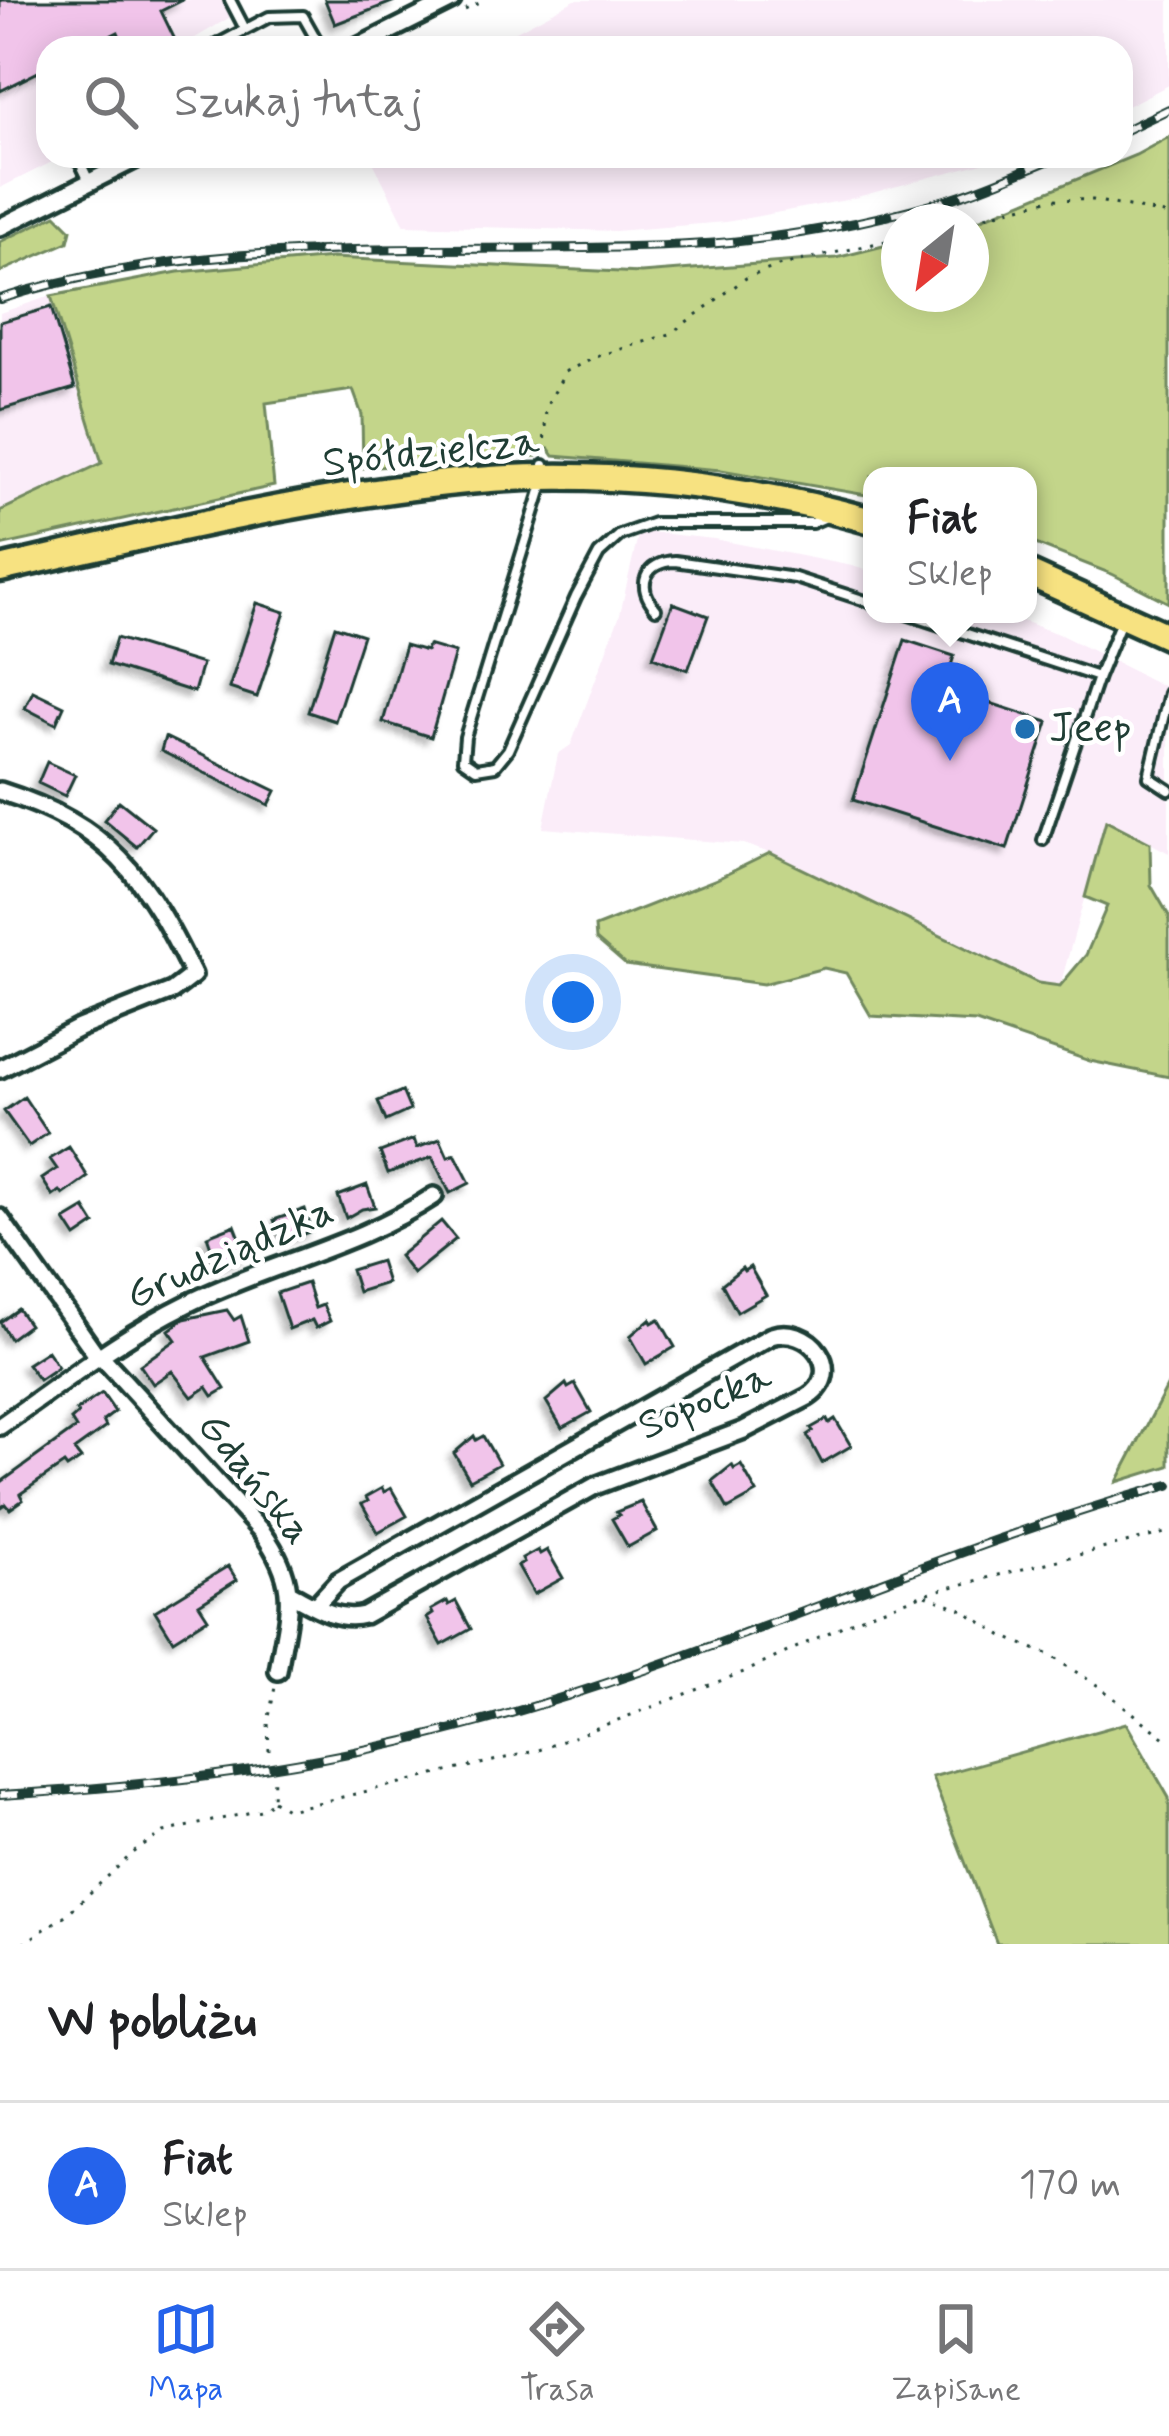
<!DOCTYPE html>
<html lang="pl">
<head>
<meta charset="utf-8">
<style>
  :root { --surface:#fff; --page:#f2f2f2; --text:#202124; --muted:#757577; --line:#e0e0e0; --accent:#2563eb }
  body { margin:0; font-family:Mynerve,sans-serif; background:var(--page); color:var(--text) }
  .compass { position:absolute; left:881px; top:204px; width:108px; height:108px; border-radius:50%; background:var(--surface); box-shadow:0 6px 30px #0003; rotate:210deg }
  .you { position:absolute; left:573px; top:1002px; width:42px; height:42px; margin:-30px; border:9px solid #fff; border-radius:50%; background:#1a73e8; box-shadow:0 0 0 18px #1a73e833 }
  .badge { display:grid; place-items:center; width:78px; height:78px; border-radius:50%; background:var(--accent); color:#fff; font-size:39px; font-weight:700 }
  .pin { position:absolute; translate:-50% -99px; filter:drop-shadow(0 3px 6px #0008) }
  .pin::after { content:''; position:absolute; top:63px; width:42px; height:36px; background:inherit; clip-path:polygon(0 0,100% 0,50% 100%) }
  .popup { position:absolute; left:863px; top:467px; width:174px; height:156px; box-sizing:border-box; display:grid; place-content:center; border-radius:24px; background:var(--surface); filter:drop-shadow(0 3px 9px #0005); font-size:39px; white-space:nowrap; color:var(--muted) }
  .popup b { font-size:45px; color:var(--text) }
  .popup::after { content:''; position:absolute; left:50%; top:100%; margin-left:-24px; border:24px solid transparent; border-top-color:var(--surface) }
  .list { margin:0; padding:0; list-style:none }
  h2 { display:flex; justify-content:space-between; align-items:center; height:156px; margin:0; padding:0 48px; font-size:51px }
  h2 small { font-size:39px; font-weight:400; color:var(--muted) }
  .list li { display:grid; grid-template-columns:78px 1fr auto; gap:36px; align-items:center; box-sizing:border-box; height:168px; padding:0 48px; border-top:3px solid var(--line) }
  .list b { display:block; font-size:45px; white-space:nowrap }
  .list p { margin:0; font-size:39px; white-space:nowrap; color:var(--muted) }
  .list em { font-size:39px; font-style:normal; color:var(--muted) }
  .icon { flex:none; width:66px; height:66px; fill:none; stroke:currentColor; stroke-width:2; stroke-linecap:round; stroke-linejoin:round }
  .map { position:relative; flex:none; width:1169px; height:1944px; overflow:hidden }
  .search { position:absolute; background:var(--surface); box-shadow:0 6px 30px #0003; left:36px; right:36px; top:36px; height:132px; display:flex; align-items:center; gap:30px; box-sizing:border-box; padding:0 42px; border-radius:36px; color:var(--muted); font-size:45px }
  .sheet { height:324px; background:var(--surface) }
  nav { display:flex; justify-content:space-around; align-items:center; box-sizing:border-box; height:168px; border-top:3px solid var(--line); background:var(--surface); font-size:33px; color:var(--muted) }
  nav a { display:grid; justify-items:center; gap:6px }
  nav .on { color:var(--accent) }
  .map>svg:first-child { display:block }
  .built { fill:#fbedf9 }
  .green { fill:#c3d58a; stroke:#71895f; stroke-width:3 }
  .building { fill:#f1c4ea; stroke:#1f3d34; stroke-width:3; filter:url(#shadow) }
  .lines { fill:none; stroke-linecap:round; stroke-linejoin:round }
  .service-casing { stroke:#1f3d34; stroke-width:16 }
  .minor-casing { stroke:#1f3d34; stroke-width:24 }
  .primary-casing { stroke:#1f3d34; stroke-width:33 }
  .path { stroke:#1f3d34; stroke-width:3; stroke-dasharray:3 9; stroke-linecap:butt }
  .service { stroke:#fff; stroke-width:8 }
  .minor { stroke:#fff; stroke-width:15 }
  .primary { stroke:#f7e281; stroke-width:24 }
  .rail-casing { stroke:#1f3d34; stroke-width:10 }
  .rail { stroke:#fff; stroke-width:6; stroke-dasharray:18; stroke-linecap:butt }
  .poi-dot { fill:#1f6fb2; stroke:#fff; stroke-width:4.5 }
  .labels { text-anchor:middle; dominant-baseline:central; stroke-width:9; stroke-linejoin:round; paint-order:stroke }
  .street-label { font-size:42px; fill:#1f3d34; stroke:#fff }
  .poi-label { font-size:42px; fill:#1f3d34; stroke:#fff; text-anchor:start }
</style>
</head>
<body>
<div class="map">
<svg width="1169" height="1944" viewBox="0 0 1169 1944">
  <defs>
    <filter id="shadow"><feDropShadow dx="-5.5" dy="5.5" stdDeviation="3" flood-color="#0004"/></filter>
  </defs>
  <rect width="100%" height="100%" fill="#fff"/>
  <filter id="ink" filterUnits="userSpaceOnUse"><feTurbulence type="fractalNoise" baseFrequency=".00833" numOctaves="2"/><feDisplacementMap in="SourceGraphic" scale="24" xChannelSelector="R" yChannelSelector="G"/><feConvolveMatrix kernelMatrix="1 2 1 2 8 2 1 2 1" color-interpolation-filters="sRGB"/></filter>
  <g filter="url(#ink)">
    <!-- built -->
    <path class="built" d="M0,0H227L234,15L190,41L187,48H48V156H64L0,188Z
      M575,0H1169V85L1121,109V48H484Z
      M370,156H1008L846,200L726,222L615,231L405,225Z
      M51,296L102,463L0,511V313Z
      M639,531L714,539L852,566L872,572V614H1003L1061,635L1169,689V853L1106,820L1060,986L1039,983L770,853L743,844L543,828L558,754L571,745L620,614Z"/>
    <!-- green -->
    <path class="green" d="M1169,137V603L1112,574L1028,541V476H872V496L721,470L554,456L549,449L540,448L536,456L363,468L362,415L353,390L266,403L274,486L0,546V511L102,463L51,296L178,272L332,258L641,273L836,258L899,242V294H971V223L1136,155Z
      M56,215L71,230L68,242L0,272V242Z
      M1106,820L1150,843L1151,885L1169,916V1077L1090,1061L976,1022L871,1016L846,973L824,968L763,984L626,965L596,939L595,927L717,879L770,853L1038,983L1060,986L1086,955L1107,906L1085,897Z
      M1169,1383V1466L1117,1482Z
      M1126,1723L1169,1798V1944H997L932,1777Z"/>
    <!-- building -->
    <path class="building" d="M0,0H183L161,11L179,48H125L118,32L86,48H48V67L0,91Z
      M325,0H395V1L335,24Z
      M51,307L75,388L0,410V322Z
      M257,603L285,612L257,697L229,688Z
      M673,603L708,616L688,670L653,657Z
      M335,626L363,635L335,721L308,712Z
      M116,638L202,664L194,692L108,665Z
      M905,640L954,656L944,688L1048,722L1007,849L853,800Z
      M405,645L426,651L428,645L455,653L431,737L383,722Z
      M33,691L64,706L56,724L25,708Z
      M165,737L276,791L269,805L161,751Z
      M47,762L75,775L65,796L38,783Z
      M119,801L153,828L137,847L104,820Z
      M402,1091L410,1110L386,1121L378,1101Z
      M24,1097L48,1133L29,1146L4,1111Z
      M414,1139L417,1148L440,1139L448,1157L455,1154L470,1183L450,1193L432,1157L388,1173L380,1152Z
      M69,1147L88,1177L63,1195L60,1191L53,1196L42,1179L57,1169L50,1159Z
      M367,1185L375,1207L362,1209L346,1218L338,1196Z
      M85,1208L95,1224L76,1237L65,1220Z
      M305,1209L312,1231L282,1241L274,1220Z
      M441,1221L456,1239L413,1274L399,1256Z
      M235,1225L247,1256L218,1267L207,1236Z
      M380,1261L387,1283L358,1292L351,1270Z
      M750,1267L766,1295L737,1312L722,1284L742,1268L744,1271Z
      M307,1283L315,1308L323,1305L330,1321L316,1328L312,1320L289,1329L277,1293Z
      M18,1309L29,1325L10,1339L0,1322Z
      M227,1310L234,1320L241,1316L249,1341L205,1357L225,1389L213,1396L207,1387L192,1397L172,1371L153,1384L140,1365L176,1340L169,1330L184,1319Z
      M650,1319L652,1323L659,1319L675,1347L646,1364L630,1336Z
      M47,1351L58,1367L39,1380L27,1364Z
      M566,1384L568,1388L575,1384L591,1412L562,1428L546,1401Z
      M102,1393L115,1412L103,1421L106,1427L74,1450L81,1459L67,1468L64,1464L20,1494L23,1500L10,1509L6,1504L0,1508V1483L76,1428L71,1420L78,1414L76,1411Z
      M827,1419L829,1423L835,1419L851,1446L822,1463L807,1435L813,1431L811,1428Z
      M474,1436L476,1440L483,1436L499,1464L470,1480L454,1453Z
      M732,1465L734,1469L741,1465L757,1493L728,1509L712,1481Z
      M382,1488L384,1492L391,1488L407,1516L378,1532L362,1504L368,1501L366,1497Z
      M641,1502L657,1531L628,1547L612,1519L619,1515L616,1512Z
      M538,1550L540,1554L547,1550L563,1578L534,1594L518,1566L524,1563L522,1559Z
      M228,1566L237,1580L199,1604L208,1618L173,1640L155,1611Z
      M447,1601L449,1605L456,1601L471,1629L442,1645L427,1618L433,1614L431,1610Z"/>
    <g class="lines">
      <!-- service casing -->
      <g class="service-casing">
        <path id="service" d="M230,0L244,27
          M216,45L269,17L303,16L321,48
          M77,156L89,181
          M544,465L545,478L465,737L463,760L476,769L495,766L508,750L576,597L599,554L620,535L654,523H812L826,517
          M656,609C635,586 645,562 675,561L795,578L872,603
          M906,614L1098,677
          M1169,693L1149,777L1169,790
          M1043,840L1098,677L1121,621"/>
      </g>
      <!-- minor casing -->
      <g class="minor-casing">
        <path id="minor" d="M356,48L452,0
          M0,227L142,156
          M0,791C110,826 145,876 193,975L172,991L79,1028L0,1069
          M0,1218L98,1357
          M100,1355L262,1532C301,1586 288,1611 278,1671
          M0,1426C61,1384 120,1337 187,1304C268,1264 358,1246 434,1196
          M291,1594C314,1606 337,1622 364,1615L595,1486L744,1430L808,1397C847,1371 809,1323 771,1336L338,1581L315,1606"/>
      </g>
      <!-- primary casing -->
      <g class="primary-casing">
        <path id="primary" d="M0,569C154,534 309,496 466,481C601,468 741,485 872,521
          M1028,573L1169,637"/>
      </g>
      <!-- path -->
      <path class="path" d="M465,10L485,0
        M962,222L1051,199L1093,200L1169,215
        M544,451L546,407L566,371L599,356L670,334L746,278L778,266L899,238
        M926,1595L961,1609L1003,1636L1049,1655L1097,1685L1169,1741
        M269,1751L268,1722L275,1687
        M273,1800L288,1810L539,1750L749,1670L868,1614L924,1594L1169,1532
        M23,1944L67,1914L133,1853L164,1832L265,1809L273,1800L274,1777"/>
      <!-- service -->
      <use href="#service" class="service"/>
      <!-- minor -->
      <use href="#minor" class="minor"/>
      <!-- primary -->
      <use href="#primary" class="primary"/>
      <!-- rail casing -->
      <g class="rail-casing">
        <path id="rail" d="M1121,132L1169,109
          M0,299C223,229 459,257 689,245C772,241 870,223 949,199C987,188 1023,170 1060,156
          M0,1795C155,1786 306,1768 457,1728C700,1665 927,1552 1169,1485"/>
      </g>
      <!-- rail -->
      <use href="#rail" class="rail"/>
    </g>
  </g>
  <!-- markers -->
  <circle class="poi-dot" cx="1025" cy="729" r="12"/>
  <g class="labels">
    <!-- street labels -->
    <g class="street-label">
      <text transform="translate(431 453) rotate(-6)">Spółdzielcza</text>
      <text transform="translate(230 1254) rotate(-24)">Grudziądzka</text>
      <text transform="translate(705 1402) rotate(-23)">Sopocka</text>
      <text transform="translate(254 1479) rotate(51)">Gdańska</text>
    </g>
    <!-- poi labels -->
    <g class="poi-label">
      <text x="1049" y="729">Jeep</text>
    </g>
  </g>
</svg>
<svg class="compass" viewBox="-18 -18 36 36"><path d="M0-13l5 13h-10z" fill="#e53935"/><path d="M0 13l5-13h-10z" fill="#757577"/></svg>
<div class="you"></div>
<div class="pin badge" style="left:950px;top:761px">A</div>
<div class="popup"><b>Fiat</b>Sklep</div>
<div class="search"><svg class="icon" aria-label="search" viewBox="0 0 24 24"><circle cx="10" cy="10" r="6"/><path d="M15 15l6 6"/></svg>Szukaj tutaj</div>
</div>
<section class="sheet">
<h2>W pobliżu<small></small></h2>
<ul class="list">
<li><span class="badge">A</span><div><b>Fiat</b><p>Sklep</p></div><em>170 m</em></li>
</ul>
</section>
<nav>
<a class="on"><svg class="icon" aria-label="map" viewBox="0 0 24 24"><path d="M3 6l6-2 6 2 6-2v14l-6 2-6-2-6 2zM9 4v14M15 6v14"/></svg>Mapa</a>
<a><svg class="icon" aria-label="directions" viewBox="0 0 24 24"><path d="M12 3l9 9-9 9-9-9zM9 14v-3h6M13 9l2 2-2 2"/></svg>Trasa</a>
<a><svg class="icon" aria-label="saved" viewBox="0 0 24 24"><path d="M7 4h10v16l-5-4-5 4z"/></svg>Zapisane</a>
</nav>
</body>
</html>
